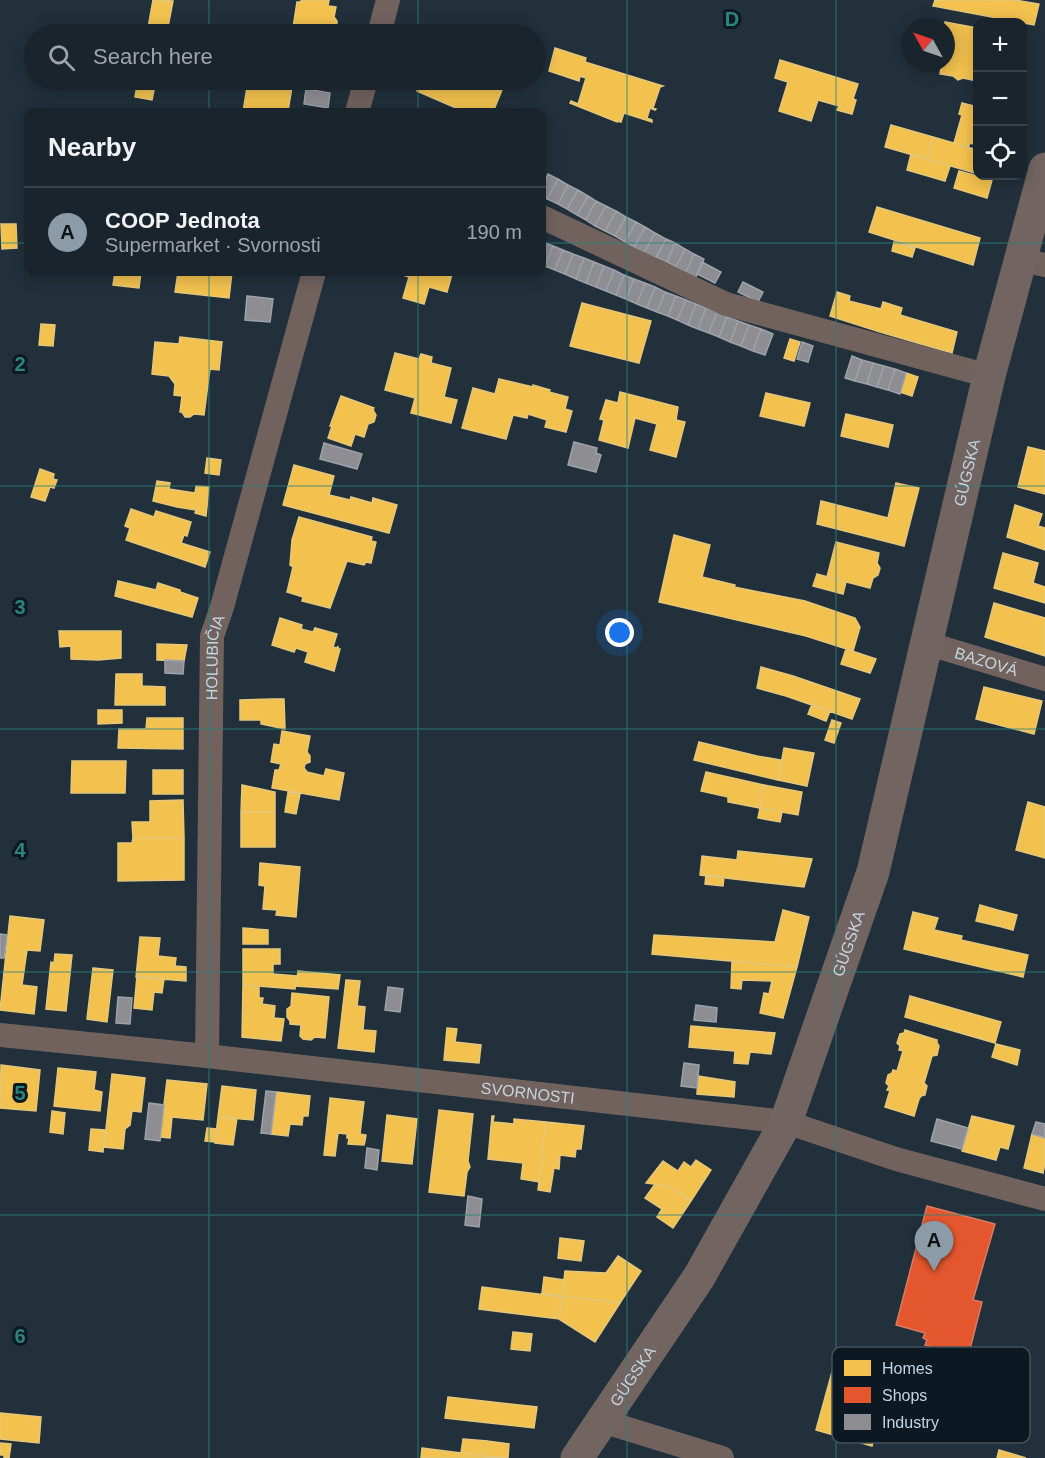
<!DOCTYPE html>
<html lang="en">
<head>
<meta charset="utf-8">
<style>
  :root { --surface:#19242c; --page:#263038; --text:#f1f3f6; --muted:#9fa4a9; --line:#374148; --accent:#8b9ba7 }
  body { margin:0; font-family:Arial,sans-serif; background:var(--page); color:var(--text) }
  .controls { position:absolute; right:18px; top:18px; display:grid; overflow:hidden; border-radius:12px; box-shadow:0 3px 15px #0003 }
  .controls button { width:54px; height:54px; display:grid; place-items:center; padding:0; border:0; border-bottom:2px solid var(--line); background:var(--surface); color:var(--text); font:30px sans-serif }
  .compass { position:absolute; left:901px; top:18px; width:54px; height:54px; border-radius:50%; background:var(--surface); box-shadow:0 3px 15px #0003; rotate:310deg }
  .you { position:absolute; left:620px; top:633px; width:21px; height:21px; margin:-15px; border:4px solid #fff; border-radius:50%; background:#1a73e8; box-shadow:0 0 0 9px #1a73e833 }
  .badge { display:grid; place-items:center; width:39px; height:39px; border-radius:50%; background:var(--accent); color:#111; font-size:20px; font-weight:700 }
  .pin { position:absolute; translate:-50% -50px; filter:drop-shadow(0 2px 3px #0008) }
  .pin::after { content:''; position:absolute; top:32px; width:21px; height:18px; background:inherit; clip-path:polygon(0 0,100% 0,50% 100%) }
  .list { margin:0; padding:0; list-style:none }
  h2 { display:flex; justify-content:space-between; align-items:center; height:78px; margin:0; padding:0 24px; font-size:26px }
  h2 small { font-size:20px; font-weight:400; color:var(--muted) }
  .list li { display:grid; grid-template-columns:39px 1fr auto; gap:18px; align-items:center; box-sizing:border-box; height:90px; padding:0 24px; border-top:2px solid var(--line) }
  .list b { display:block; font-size:22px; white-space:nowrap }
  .list p { margin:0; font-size:20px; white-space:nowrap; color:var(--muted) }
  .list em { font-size:20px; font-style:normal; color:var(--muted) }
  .icon { flex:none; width:33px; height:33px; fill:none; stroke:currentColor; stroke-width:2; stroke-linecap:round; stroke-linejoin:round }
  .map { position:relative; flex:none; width:1045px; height:1458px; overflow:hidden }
  .search { position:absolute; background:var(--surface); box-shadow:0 3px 15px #0003; left:24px; top:24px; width:522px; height:66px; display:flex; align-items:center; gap:15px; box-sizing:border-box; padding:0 21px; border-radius:33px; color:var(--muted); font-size:22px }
  .panel { position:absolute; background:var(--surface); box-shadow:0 3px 15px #0003; left:24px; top:108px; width:522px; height:168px; border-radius:12px }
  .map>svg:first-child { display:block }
  .homes { fill:#f2c14e; stroke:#e4c77a; stroke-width:1.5 }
  .shops { fill:#e4572e; stroke:#da7c64; stroke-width:1.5 }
  .industry { fill:#8d8d92; stroke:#9ea2aa; stroke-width:1.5 }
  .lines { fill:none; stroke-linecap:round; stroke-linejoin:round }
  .street { stroke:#71625e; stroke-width:24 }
  .secondary { stroke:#716461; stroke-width:33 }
  .grid { fill:none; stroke:#2a847f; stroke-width:1.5; stroke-opacity:0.55 }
  .labels { text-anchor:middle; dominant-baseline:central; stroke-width:6; stroke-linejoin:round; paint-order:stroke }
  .street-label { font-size:16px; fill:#c4d4e1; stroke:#0d1922 }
  .key { fill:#0d1922; stroke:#44515b; stroke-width:1.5 }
  .key-label { font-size:16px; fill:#c4d4e1 }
  .grid-label { font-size:20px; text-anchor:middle; font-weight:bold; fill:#2a847f; stroke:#0d1922; stroke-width:6; stroke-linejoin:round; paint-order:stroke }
</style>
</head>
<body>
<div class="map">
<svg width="1045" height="1458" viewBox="0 0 1045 1458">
  <rect width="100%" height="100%" fill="#21303b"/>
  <!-- homes -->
  <path class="homes" d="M153,0L173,1L167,32L148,28Z
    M301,0H329L328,6L336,7L334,17L337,21V27L333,30L332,33L327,32L326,34H292L297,2H301Z
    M935,0H1015L1039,4L1034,25L933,6Z
    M945,22L978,28L977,81L963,78L958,80L953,76L940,74L942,63H946Z
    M555,48L586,58L585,62L663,86L660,87L653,108L656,109L655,110L650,108L647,118L652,120V122L624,113L621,122L617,121V122L570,103L571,101L578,104L586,78L580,76L579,81L549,71Z
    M780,60L858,84L853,99L856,100L852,114L837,110L839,106L818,100L811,121L779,111L788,82L775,78Z
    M138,80H156L152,100L135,97Z
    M422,80H478L502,90L493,112H462L463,111L417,91Z
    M248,81L292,87L288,111L283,110V112H243Z
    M962,103L978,107V127L973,144L970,143L968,148L954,143L962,115L959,114Z
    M891,125L933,137L927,159L885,147Z
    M933,137L978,150V174L927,159Z
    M911,154L950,166L945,181L907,170Z
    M959,171L992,180L987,198L954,188Z
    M877,207L980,238L973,265L869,232Z
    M1,224H16L17,248L2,249Z
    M894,242L915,248L912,257L892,251Z
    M115,272H141L139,288L113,285Z
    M178,272H232L229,298L175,292Z
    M404,272H445L452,274L447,292L429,287L424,304L403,298L409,277L403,275Z
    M837,292L850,296L849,301L881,309L883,302L902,308L900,315L957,332L952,353L880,332L830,316Z
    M582,303L651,321L639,363L570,346Z
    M41,324L55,325L53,346L39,345Z
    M180,337L222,342L219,370L210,369L204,415L194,414L190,417H185L182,412H180L182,396L174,395L175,384L169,376L152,374L155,342L179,344Z
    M790,339L800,342L794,361L784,358Z
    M395,353L419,359L421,354L432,357L431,363L451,368L444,397L457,400L451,423L411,413L415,398L385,390Z
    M906,373L918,377L912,396L900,392Z
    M499,379L533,387V385L550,390L549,392L568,397L565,409L572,411L566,432L545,427L547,420L528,414L527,418L513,415L506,439L462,428L473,388L495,394Z
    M620,392L678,407L676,420L685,422L676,457L650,450L657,424L635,418L628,448L599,440L604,420L600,419L606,400L618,403Z
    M766,393L810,403L804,426L760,416Z
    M341,396L374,408L373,410L376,415L374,422L368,424L364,437L355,434L351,446L328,438L332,426H330Z
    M846,414L893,425L888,447L841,436Z
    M1028,447L1045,451V494L1018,487Z
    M207,458L221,460L219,475L205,473Z
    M294,465L334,476L329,495L350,500L351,497L372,503L373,498L397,505L389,533L283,505Z
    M40,469L54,474L53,479L57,480L54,488L50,487L45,501L31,497Z
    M157,481L170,483L169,489L195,493L196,486L209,487L206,516L195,513L196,510L177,507L153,501Z
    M896,483L919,488L904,546L817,524L821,501L888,518Z
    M1015,505L1042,514L1038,526L1045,528V550L1007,537Z
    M131,509L154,517L156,511L191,522L187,536L184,535L181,543L210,552L205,567L126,540L130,528L125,526Z
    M299,517L372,537L371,541L376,542L371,563L366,562L364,565L347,561L330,608L302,601L303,597L287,592L293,567L290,565L292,540Z
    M674,535L710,545L702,577L735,585L734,587L805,601L855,618L860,627L853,651L806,636L659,602Z
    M836,542L879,553L877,563L880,568L878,575L873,578L870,588L827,577Z
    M1003,553L1038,563L1033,583L1045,587V603L994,588Z
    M817,574L846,582L843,594L813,586Z
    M118,581L156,590L158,583L180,590V592L198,598L192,617L115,596Z
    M994,603L1045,618V656L985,637Z
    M280,618L302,625L301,629L313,632L315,628L337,634L333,647L337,648L338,646V649H340L334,671L305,662L308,652L296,648L294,652L272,645Z
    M59,631H121V658L98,660L71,659V646L60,647Z
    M157,644L187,645L184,661L157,660Z
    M846,649L876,659L870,673L841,664Z
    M761,667L793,676L860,699L852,719L786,696L757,688Z
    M116,674H142V686L165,687V705H115Z
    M984,687L1042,701L1034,734L976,719Z
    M273,699H284L285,729L261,724V720H240V700Z
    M812,704L830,711L826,721L808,714Z
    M98,710H122V723L98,724Z
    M147,718H183V749L118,748L119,729H146Z
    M832,720L841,723L834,743L825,740Z
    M282,731L310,736L307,752L310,756V762L305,764L304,768L307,772L324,776L326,769L344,773L339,800L272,788L275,770H279L281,764L271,762L274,744L280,745Z
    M699,742L757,756L781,760L778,780L694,760Z
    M784,748L814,753L807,786L778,780Z
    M72,761H126L125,793H71Z
    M153,770H183V794H153Z
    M706,772L764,785L760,808L728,802V797L701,791Z
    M242,785L275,792V812H241Z
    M764,785L802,792L798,815L760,808Z
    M288,792L300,794L296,814L285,812Z
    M183,800L184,838H133L132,822H150V801Z
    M1028,802L1045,807V858L1016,850Z
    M760,808L782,812L780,822L758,818Z
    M241,812H275V847H241Z
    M133,838H184V880L118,881V843H132Z
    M738,851L812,859L804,887L700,875L702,856L737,860Z
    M260,863L300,867L296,917L276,915L277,910L263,909L265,886L259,885Z
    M706,875L724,877L723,886L705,884Z
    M980,905L1001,911L998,926L976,921Z
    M783,910L809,917L797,967L652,954L654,935L775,942Z
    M1001,911L1017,915L1013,930L998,926Z
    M913,912L938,918L934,930L962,936L961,940L1028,955L1023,977L904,949Z
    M10,916L44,920L40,951L27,950L22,985L37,987L34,1014L0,1010Z
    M243,928L268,930V944H243Z
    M140,937L160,938L158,956L176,958L175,966L186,967V981L136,977Z
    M243,949H280V964H273V974L297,976L295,989L243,985Z
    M55,954L72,955L66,1011L46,1009L51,962L54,963Z
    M732,961L797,967L783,1018L760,1013L764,993L769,994L772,981L742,980L741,989L731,988Z
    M93,968L113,970L107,1022L87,1019Z
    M298,971L340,975L338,989L296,986Z
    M137,976L164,979L162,993L154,992L152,1010L134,1008Z
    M346,980L360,981L357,1006L365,1007L363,1030L376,1031L374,1052L338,1048Z
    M243,985L259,986V998H263L262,1004L275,1006L274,1018L284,1019L281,1041L242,1037Z
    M292,993L329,997L325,1038L315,1037L311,1040L303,1039L300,1036L301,1025L290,1024V1021L287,1017V1009L291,1006Z
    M910,996L1001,1022L995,1043L905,1017Z
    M691,1026L775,1033L771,1054L750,1052L748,1064L734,1063L735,1051L689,1047Z
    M447,1028L457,1029L455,1042L481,1045L479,1063L444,1060Z
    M905,1030L937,1040V1043L939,1046L937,1055L932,1056L924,1083L927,1086L925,1095L921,1096L919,1099L914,1116L885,1107L890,1090H887L889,1086L886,1083L888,1075L892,1073L893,1070L897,1071L903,1051L899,1050L900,1046L897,1043L900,1034L904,1033Z
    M996,1044L1020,1050L1017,1065L992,1057Z
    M1,1065L40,1070L36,1111L0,1108Z
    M58,1068L96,1072L94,1090L102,1092L100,1111L54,1106Z
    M112,1074L145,1078L141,1112L132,1111L130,1125L125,1129L123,1149L104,1147Z
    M698,1076L735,1082L734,1097L697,1094Z
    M167,1080L207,1084L203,1120L172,1117L170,1138L160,1137Z
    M222,1086L256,1090L253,1120L218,1117Z
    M276,1092L310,1096L308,1116H303L302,1125L290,1124L288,1136L271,1134Z
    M330,1098L364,1102L360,1134L366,1135L365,1141L364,1145L348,1144L349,1138H347V1134L338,1133L335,1156L324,1155Z
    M439,1110L473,1114L468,1161L470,1167L467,1172L464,1196L429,1192Z
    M52,1111L65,1113L63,1134L50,1132Z
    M387,1115L417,1119L412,1164L382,1161Z
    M492,1116H494L493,1122L514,1124V1119L546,1122L539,1182L521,1179L523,1163L488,1159Z
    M972,1116L1014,1126L1008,1149L1000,1147L996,1160L962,1151Z
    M218,1117L237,1118L233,1145L215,1143Z
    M546,1122L584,1126L581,1149H576L575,1157L560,1155L559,1169L554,1168L550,1192L538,1190Z
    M207,1128L216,1129L215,1142L205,1141Z
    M91,1129L105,1130L103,1152L89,1150Z
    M1032,1134L1045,1138V1163L1043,1173L1024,1168Z
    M696,1160L711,1170L691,1201L668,1186L646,1183L663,1161L678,1171L684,1162L691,1167Z
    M655,1184L668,1186L691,1201L673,1228L657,1217L662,1209L645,1198Z
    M560,1238L584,1241L581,1261L558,1258Z
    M618,1256L641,1271L620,1303L562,1296L565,1271L606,1273Z
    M544,1277L564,1280L562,1296L542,1293Z
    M482,1287L562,1297L559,1319L479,1309Z
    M562,1296L620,1303L595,1342L559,1319Z
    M513,1332L532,1334L530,1351L511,1349Z
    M837,1354L893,1370L872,1446L816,1430Z
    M448,1397L537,1407L534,1428L445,1418Z
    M0,1413L41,1417L39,1443L0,1439Z
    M463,1439L487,1441L485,1456L461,1453Z
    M487,1441L509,1444L508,1458L485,1456Z
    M0,1443L11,1444L9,1458H4V1455H0Z
    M422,1448L461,1453L502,1458H421Z
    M999,1450L1026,1458H997Z"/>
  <!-- shops -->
  <path class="shops" d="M927,1206L995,1224L973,1300L982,1302L968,1357L925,1345L927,1340L923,1338L925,1333L896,1325Z"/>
  <!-- industry -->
  <path class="industry" d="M306,89L330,93L328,108L304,104Z
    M548,174L558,179L547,199L542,196V186Z
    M558,179L568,185L558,204L547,199Z
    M568,185L578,190L567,209L558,204Z
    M578,190L588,196L577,215L567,209Z
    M588,196L596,201L586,220L577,215Z
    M596,201L606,206L595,226L586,220Z
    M606,206L616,211L605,231L595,226Z
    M616,211L626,217L615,236L605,231Z
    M626,217L636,222L625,242L615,236Z
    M636,222L645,227L634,247L625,242Z
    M645,227L655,233L644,253L634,247Z
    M655,233L666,239L656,258L644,253Z
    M666,239L675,243L667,262L656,257Z
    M543,242L553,246L545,266L542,265V245Z
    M675,243L685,249L676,267L667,262Z
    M553,246L563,250L555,270L545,266Z
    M685,249L694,254L686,272L676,267Z
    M563,250L573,254L565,274L555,270Z
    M573,254L584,258L576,279L565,274Z
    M694,254L704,259L696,277L686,272Z
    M584,258L594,262L586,283L576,279Z
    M594,262L604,266L596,287L586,283Z
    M702,262L721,272L715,283L697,274Z
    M604,266L614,270L606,291L596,287Z
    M614,270L624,275L616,295L606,291Z
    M624,275L634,279L626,299L616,295Z
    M634,279L645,283L637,304L626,299Z
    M743,282L763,292L758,302L738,292Z
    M645,283L655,287L647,308L637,304Z
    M655,287L665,292L657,312L647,308Z
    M665,292L676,296L668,316L657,312Z
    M247,296L273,299L270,322L245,320Z
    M676,296L686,300L677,320L668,316Z
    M686,300L696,304L688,325L677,320Z
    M696,304L706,308L698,329L688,325Z
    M706,308L717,312L709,333L698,329Z
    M717,312L727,317L719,337L709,333Z
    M727,317L738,321L730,342L719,337Z
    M738,321L749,325L741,346L730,342Z
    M749,325L761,329L753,351L741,346Z
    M761,329L773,334L765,355L753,351Z
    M802,342L813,346L808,362L797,359Z
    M852,356L862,360L855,381L845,378Z
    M862,360L873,363L867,384L855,381Z
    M873,363L884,366L877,387L867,384Z
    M884,366L895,369L888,390L877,387Z
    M895,369L906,373L900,394L888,390Z
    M574,442L597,448L596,453L601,455L596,472L568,465Z
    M324,443L362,454L357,469L320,459Z
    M165,660L184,661L183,674L165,673Z
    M0,934L7,935L4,958H0Z
    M388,987L403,989L400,1012L385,1010Z
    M118,997L132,998L130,1024L116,1023Z
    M696,1005L717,1008L716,1022L694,1020Z
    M684,1063L699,1065L697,1088L681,1086Z
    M266,1091L276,1092L271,1134L261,1133Z
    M149,1103L164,1105L160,1141L145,1139Z
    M937,1119L968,1128L962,1149L931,1141Z
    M1036,1122L1045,1124V1138L1032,1134Z
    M367,1148L379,1150L377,1170L365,1168Z
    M468,1196L482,1199L479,1227L465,1225Z"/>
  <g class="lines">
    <!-- street -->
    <g class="street">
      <path d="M379,34L388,0"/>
      <path d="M357,112L366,80"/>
      <path d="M542,217L726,304L989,376"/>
      <path d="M1021,260L1045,265"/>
      <path id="s1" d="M926,643L1045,679"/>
      <path id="s2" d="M0,1035L207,1056L786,1122L896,1159L1045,1199"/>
      <path id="s3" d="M207,1056L212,636L222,607L314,272"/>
      <path d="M602,1421L722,1458"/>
    </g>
    <!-- secondary -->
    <path class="secondary" id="s4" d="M577,1458L699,1277L786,1122L873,872L989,376L1045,169"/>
  </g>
  <!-- grid -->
  <path class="grid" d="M209,0V34M418,0V34M627,0V1458M836,0V1458M209,80V112M418,80V112M0,243H28M542,243H1045M209,272V1458M418,272V1458M0,486H1045M0,729H1045M0,972H1045M0,1215H1045"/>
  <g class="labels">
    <!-- street labels -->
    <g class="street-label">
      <text stroke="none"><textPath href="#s4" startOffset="1071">GÚGSKA</textPath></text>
      <text stroke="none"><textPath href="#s3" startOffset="399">HOLUBIČIA</textPath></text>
      <text stroke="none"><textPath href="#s1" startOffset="63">BAZOVÁ</textPath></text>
      <text stroke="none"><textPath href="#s4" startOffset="585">GÚGSKA</textPath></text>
      <text stroke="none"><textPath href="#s2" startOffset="531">SVORNOSTI</textPath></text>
      <text stroke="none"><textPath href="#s4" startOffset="99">GÚGSKA</textPath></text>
    </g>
  </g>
  <!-- legend -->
  <rect x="832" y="1347" width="198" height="96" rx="9" class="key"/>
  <rect x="844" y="1360" width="27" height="16" fill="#f2c14e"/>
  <rect x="844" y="1387" width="27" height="16" fill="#e4572e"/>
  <rect x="844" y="1414" width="27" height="16" fill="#8d8d92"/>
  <g class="key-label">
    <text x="882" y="1374">Homes</text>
    <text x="882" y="1401">Shops</text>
    <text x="882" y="1428">Industry</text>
  </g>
  <g class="grid-label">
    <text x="732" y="26">D</text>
    <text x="20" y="371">2</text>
    <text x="20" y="614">3</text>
    <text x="20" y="857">4</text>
    <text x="20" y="1100">5</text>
    <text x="20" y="1343">6</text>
  </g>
</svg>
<div class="controls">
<button>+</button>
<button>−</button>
<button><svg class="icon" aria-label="locate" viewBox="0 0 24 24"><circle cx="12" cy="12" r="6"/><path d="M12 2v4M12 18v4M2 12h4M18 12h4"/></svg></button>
</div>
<svg class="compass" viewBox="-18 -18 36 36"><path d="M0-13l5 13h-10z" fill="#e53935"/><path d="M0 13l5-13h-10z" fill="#9fa4a9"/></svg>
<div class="you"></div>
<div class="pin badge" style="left:934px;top:1271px">A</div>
<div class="search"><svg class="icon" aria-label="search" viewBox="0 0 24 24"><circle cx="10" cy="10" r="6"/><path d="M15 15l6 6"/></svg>Search here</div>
<section class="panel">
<h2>Nearby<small></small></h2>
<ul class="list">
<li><span class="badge">A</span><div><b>COOP Jednota</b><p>Supermarket · Svornosti</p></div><em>190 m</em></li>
</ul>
</section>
</div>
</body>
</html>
